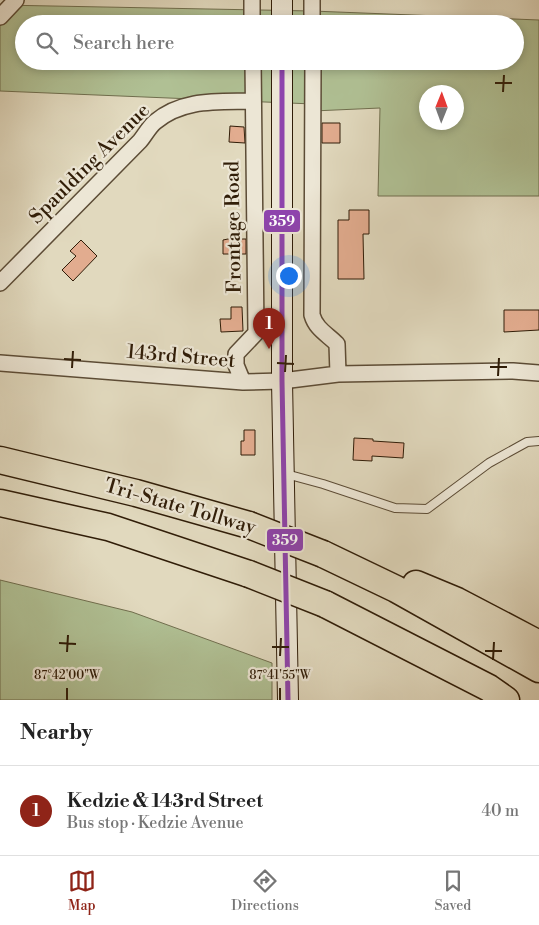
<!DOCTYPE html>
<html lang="en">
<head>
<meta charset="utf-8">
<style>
  :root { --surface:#fff; --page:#f6f6f6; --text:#222; --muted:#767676; --line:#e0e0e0; --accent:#8f2418 }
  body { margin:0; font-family:"Libre Bodoni",serif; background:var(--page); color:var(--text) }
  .compass { position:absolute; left:419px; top:85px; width:45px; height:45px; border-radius:50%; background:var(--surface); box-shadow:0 2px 8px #0003; rotate:1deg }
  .you { position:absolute; left:288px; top:275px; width:18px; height:18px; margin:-12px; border:4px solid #fff; border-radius:50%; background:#1a73e8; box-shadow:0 0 0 8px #1a73e833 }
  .badge { display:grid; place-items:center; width:32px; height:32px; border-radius:50%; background:var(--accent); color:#fff; font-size:16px; font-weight:700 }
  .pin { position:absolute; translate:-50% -41px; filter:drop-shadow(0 1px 2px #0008) }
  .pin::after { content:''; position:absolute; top:26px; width:18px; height:15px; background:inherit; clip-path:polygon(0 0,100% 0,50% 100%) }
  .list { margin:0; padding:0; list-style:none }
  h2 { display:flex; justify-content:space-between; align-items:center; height:65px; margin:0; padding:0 20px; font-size:21px }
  h2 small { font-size:16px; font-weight:400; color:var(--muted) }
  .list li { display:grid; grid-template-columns:32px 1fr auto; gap:15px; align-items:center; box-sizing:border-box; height:90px; padding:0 20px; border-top:1px solid var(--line) }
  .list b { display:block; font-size:19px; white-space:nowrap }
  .list p { margin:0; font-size:16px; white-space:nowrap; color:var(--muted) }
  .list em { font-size:16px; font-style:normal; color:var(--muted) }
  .icon { flex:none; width:28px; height:28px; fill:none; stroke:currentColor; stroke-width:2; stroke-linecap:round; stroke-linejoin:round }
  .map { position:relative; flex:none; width:539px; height:700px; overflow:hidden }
  .search { position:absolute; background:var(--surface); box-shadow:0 2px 8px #0003; left:15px; right:15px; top:15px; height:55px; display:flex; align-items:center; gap:12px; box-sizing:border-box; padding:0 18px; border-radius:28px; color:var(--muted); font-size:19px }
  .sheet { height:155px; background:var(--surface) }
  nav { display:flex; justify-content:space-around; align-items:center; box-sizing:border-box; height:70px; border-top:1px solid var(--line); background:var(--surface); font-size:14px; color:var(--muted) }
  nav a { display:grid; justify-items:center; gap:2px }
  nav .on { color:var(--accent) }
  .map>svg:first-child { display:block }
  .green { fill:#b0c094; stroke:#706e4e; fill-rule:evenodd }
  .building { fill:#e2ac8f; stroke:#301d08 }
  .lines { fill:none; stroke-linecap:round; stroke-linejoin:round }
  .lane-casing { stroke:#5c4c36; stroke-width:10 }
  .street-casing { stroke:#5c4c36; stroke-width:18 }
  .secondary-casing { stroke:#301d08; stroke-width:22 }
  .highway-casing { stroke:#301d08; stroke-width:29 }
  .lane { stroke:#ece6d5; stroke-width:8 }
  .street { stroke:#ece6d5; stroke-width:15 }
  .secondary { stroke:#ece6d5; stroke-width:20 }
  .highway { stroke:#e1d9be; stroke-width:26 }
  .highway-bridge-casing { stroke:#301d08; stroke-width:29; stroke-linecap:butt }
  .highway-bridge { stroke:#e1d9be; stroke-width:26 }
  .bus-1-casing { stroke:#ece6d5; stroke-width:9 }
  .bus-1 { stroke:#8e44ad; stroke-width:5 }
  .ticks { fill:none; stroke:#301d08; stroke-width:2 }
  .labels { text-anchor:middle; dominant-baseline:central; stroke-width:4.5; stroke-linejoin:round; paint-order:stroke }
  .street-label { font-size:20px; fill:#301d08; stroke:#ece6d5 }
  .ticks-label { font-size:12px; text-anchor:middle; fill:#301d08; stroke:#ece6d5; stroke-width:4.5; stroke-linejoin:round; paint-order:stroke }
  .line-badge { stroke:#ece6d5; stroke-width:2 }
  .badge-label { font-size:14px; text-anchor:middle; font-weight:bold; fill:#fff }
</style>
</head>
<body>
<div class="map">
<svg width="539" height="700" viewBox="0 0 539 700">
  <rect width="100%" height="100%" fill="#e1d9be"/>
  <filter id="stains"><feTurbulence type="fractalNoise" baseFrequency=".004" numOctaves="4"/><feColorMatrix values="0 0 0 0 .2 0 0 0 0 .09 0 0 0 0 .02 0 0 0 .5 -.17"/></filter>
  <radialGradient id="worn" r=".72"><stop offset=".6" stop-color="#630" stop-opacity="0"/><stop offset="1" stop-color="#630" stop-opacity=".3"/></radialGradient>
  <!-- green -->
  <path class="green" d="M0,5L312,11L539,20V196H378L380,108L313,111V104L0,91ZM24,24H515V61H24ZM426,92H456V122H426Z
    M0,580L132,612L272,663V700H0Z"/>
  <!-- building -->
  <path class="building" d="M322,123H340V143H322Z
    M230,126L244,127L245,143L229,142Z
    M349,210H369V234H363L364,279H338V220H349Z
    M228,239H246V254H223V240Z
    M81,240L97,256L73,281L62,270L76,256L70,251Z
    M231,307H242L243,331L221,332L220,319H231Z
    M504,310H539V330L504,332Z
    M244,430H255V455H241V441H244Z
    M354,438L373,439V441L404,443L403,458L372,456V461L353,460Z"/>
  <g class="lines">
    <!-- lane casing -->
    <g class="lane-casing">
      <path id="lane" d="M286,474L323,484L395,508L427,509L489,463L527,442L539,441"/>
    </g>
    <!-- street casing -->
    <g class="street-casing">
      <path id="street" d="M252,0V24
        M312,0V24
        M0,17L16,0
        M313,61L312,315C316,329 327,334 337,344L338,374
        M0,283L140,141C145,135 149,127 155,122C183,98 219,102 253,101
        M0,363L243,382L282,381L338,374L513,371L539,373
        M243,382L236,365V354L256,333L253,61"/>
    </g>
    <!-- secondary casing -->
    <g class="secondary-casing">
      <path id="secondary" d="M282,0V24
        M282,61V381L288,700"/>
    </g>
    <!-- highway casing -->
    <g class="highway-casing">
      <path id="highway" d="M0,460L136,493L249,525
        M0,503L108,527L249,574
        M323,554L396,589L539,669
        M416,584L457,601L539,644
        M325,604L489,688L506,700"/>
    </g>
    <!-- lane -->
    <use href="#lane" class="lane"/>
    <!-- street -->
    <use href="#street" class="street"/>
    <!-- secondary -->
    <use href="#secondary" class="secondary"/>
    <!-- highway -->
    <use href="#highway" class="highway"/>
    <!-- highway-bridge casing -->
    <g class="highway-bridge-casing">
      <path id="highway-bridge" d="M249,525L323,554
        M249,574L325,604"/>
    </g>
    <!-- highway-bridge -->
    <use href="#highway-bridge" class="highway-bridge"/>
    <!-- bus-1 casing -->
    <g class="bus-1-casing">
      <path id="bus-1" d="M282,61V381L288,700"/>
    </g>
    <!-- bus-1 -->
    <use href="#bus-1" class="bus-1"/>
  </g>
  <!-- ticks -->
  <path class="ticks" d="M495,83H512M503,92L504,75M64,359L81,360M277,363L294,364M490,367H507M72,368L73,351M285,372L286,355M498,376L499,358M59,643L76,644M272,647H289M485,651H502M67,652L68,635M280,656L281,638M493,660L494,642M67,700V688M280,700V688"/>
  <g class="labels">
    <!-- street labels -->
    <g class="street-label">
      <text transform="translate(90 164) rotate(-45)">Spaulding Avenue</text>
      <text transform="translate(234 227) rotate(-91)">Frontage Road</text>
      <text transform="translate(181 357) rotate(5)">143rd Street</text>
      <text transform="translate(180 507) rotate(16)">Tri-State Tollway</text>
    </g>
  </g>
  <g class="ticks-label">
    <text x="67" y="679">87°42'00"W</text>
    <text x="280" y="679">87°41'55"W</text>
  </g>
  <g class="line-badge">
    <rect x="263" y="209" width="38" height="24" rx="5" fill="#8e44ad"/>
    <rect x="266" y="528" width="38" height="24" rx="5" fill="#8e44ad"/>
  </g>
  <g class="badge-label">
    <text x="282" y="226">359</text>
    <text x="285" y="545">359</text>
  </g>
  <rect width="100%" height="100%" filter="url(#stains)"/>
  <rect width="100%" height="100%" fill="url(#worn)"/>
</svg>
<svg class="compass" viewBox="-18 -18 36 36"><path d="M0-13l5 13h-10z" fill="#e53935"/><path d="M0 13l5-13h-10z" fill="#767676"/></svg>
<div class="you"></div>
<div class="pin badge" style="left:269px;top:349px">1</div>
<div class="search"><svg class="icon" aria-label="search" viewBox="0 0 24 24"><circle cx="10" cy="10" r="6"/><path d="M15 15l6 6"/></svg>Search here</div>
</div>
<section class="sheet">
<h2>Nearby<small></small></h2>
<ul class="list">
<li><span class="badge">1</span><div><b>Kedzie &amp; 143rd Street</b><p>Bus stop · Kedzie Avenue</p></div><em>40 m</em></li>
</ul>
</section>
<nav>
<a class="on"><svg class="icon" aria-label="map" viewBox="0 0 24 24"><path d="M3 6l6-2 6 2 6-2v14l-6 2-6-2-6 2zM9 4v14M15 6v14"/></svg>Map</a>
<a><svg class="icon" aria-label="directions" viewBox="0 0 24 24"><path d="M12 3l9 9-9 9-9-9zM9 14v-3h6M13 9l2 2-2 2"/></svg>Directions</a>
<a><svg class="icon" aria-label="saved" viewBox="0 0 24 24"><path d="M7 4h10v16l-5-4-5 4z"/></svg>Saved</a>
</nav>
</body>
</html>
